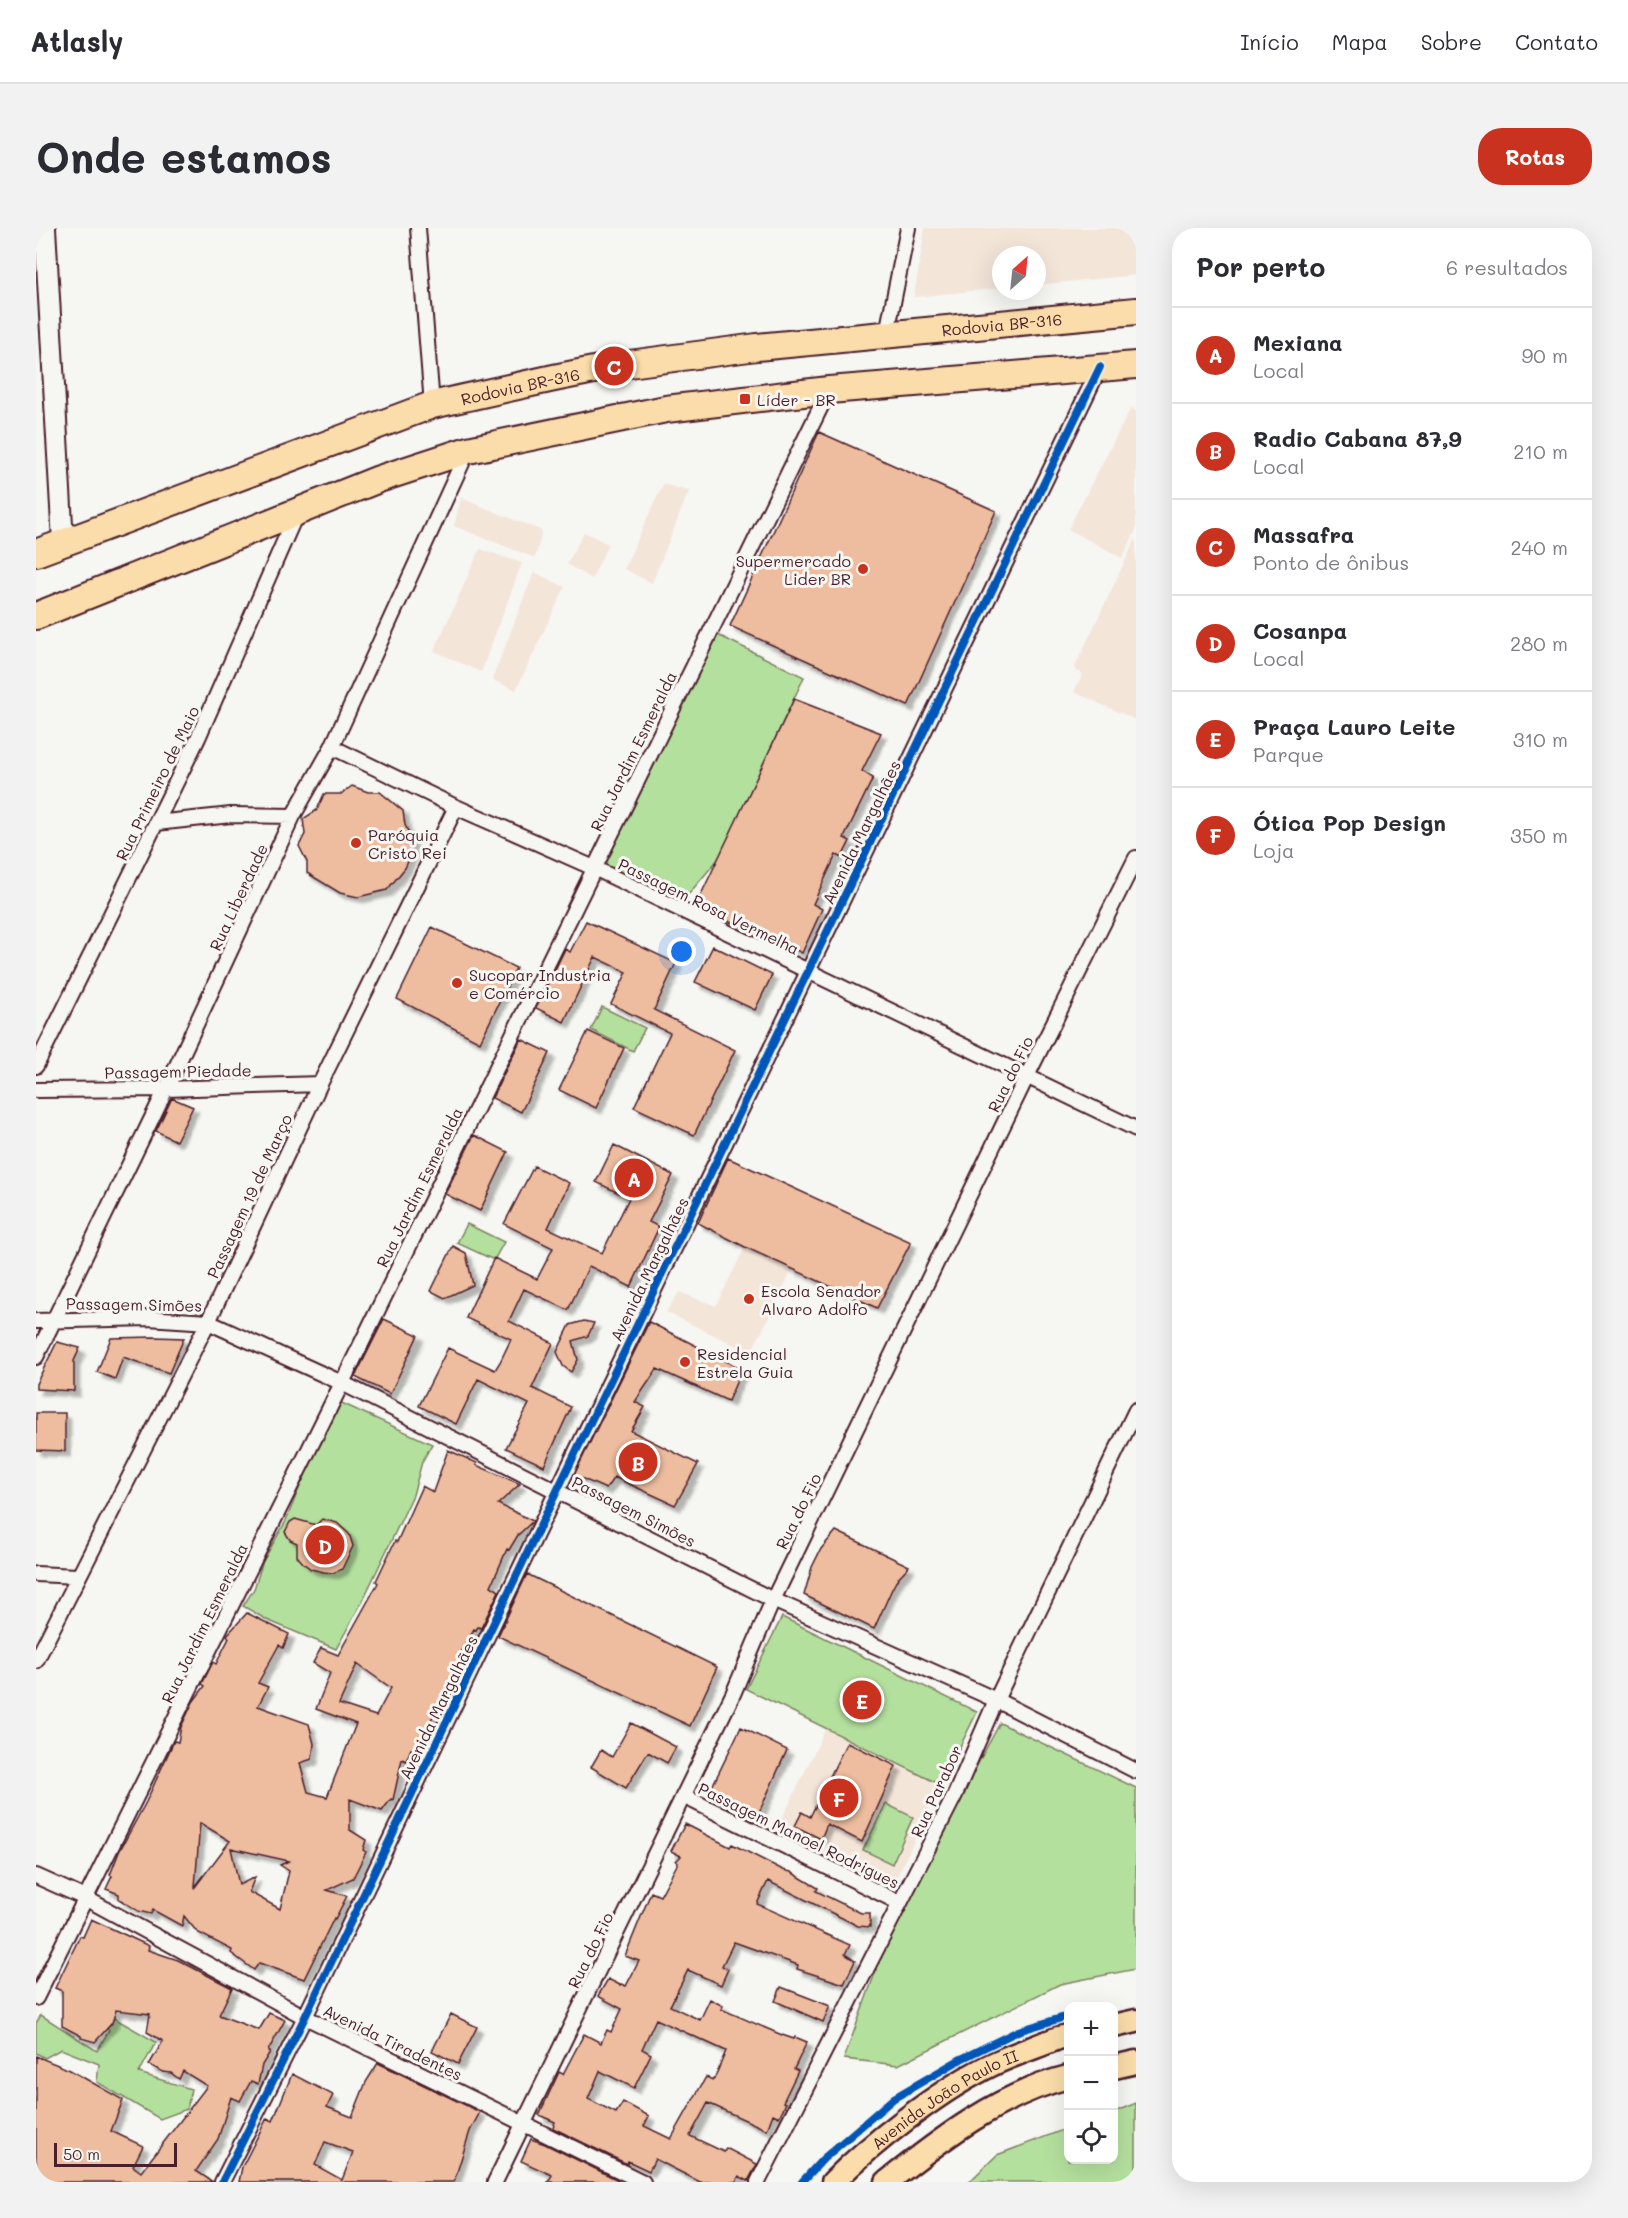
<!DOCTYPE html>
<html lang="pt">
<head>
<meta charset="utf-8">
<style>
  :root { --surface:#fff; --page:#f2f2f3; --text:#2b2b33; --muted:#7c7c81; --line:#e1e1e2; --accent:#c8321e }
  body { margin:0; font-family:Mali,sans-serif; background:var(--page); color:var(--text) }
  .controls { position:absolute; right:18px; bottom:18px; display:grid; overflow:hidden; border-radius:12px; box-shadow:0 6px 24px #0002 }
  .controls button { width:54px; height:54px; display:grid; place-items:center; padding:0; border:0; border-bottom:2px solid var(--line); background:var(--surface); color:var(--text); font:30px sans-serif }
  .compass { position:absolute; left:956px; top:18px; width:54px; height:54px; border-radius:50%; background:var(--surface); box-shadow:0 6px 24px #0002; rotate:27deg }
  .scale { position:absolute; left:18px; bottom:15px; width:123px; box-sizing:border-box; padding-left:6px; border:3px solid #4a1f2b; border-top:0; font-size:16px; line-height:21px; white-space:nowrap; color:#4a1f2b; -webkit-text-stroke:4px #f6f6f2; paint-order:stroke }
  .you { position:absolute; left:646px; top:724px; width:21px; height:21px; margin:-15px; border:4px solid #fff; border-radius:50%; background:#1a73e8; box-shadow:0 0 0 9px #1a73e833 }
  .badge { display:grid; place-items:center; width:39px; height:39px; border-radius:50%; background:var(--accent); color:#fff; font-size:20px; font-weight:700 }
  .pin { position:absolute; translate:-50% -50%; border:3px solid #fff; box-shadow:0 2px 6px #0006 }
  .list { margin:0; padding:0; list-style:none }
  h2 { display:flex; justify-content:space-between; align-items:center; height:78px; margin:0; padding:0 24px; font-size:26px }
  h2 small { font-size:20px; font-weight:400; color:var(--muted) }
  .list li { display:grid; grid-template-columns:39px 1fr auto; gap:18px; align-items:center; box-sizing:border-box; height:96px; padding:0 24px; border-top:2px solid var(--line) }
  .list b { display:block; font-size:22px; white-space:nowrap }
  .list p { margin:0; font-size:20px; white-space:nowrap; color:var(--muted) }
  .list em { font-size:20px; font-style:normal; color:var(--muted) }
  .icon { flex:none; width:33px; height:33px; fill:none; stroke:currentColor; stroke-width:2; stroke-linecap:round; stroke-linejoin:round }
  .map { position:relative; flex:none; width:1100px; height:1954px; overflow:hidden; border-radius:24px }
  header { display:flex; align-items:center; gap:36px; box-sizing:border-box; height:84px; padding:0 30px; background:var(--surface); border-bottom:2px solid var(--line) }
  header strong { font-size:28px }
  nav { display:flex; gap:33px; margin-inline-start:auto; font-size:21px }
  .intro { display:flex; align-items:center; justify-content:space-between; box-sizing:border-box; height:144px; padding:0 36px }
  h1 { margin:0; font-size:42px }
  .button { padding:15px 27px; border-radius:24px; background:var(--accent); color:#fff; font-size:21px; font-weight:700 }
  main { display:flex; gap:36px; padding:0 36px }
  aside { flex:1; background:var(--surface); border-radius:24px; box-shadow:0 6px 24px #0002 }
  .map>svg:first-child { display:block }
  .built { fill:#f4e5d9 }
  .green { fill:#b4e09e; stroke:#7f8064; stroke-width:1.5 }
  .building { fill:#eebc9e; stroke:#4a1f2b; stroke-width:1.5; fill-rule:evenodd; filter:url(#shadow) }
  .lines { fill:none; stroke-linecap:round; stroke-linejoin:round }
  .street-casing { stroke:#4a1f2b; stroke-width:18 }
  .secondary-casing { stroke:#4a1f2b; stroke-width:24 }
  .primary-casing { stroke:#4a1f2b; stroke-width:27 }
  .highway-casing { stroke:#4a1f2b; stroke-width:30 }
  .street { stroke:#f6f6f2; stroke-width:14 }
  .secondary { stroke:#f6f6f2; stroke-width:20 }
  .primary { stroke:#fbddab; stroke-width:22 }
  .highway { stroke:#fbddab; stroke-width:26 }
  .cycleway-casing { stroke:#f6f6f2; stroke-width:11 }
  .cycleway { stroke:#0057b8; stroke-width:8 }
  .poi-dot { fill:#c8321e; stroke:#f6f6f2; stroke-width:2 }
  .labels { text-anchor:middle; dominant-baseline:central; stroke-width:6; stroke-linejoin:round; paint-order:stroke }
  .street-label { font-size:16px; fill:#4a1f2b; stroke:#f6f6f2 }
  .poi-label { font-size:16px; fill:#4a1f2b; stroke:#f6f6f2; text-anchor:start }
</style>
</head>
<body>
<header>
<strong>Atlasly</strong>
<nav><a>Início</a><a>Mapa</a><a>Sobre</a><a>Contato</a></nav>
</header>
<div class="intro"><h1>Onde estamos</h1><a class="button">Rotas</a></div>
<main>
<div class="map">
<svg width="1100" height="1954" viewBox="0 0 1100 1954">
  <defs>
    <filter id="shadow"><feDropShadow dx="5.5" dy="5.5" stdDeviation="1.5" flood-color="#0004"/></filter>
  </defs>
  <rect width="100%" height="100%" fill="#f6f6f2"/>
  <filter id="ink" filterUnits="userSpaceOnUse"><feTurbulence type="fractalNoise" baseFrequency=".0167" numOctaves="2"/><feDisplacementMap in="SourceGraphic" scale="12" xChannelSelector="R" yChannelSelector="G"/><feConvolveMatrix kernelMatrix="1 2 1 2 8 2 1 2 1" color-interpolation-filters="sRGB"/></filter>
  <g filter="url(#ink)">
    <!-- built -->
    <path class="built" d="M889,0H1100V47L1001,57V27H965V60L878,69Z
      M1095,180L1100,183V302L1086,330L1032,301Z
      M627,256L653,263L616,355L588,341Z
      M425,270L506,303L499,330L418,298Z
      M548,304L572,316L556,351L531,336Z
      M1100,310V492L1038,464L1047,446L1038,441Z
      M444,321L486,335L445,444L398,423Z
      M498,344L529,359L480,462L456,452Z
      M709,1019L756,1042L715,1125L630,1084L643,1064L680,1078Z
      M790,1500L905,1557L856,1659L741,1601Z"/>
    <!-- green -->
    <path class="green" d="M682,407L768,449L683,630L646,674L568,637Z
      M566,779L609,800L597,823L555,802Z
      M431,996L468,1014L458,1032L421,1015Z
      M299,1172L396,1216L386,1234L377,1267L326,1374L300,1421L231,1392L207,1378L218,1361L227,1333L249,1295Z
      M746,1389L941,1484L905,1557L710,1461Z
      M964,1495L1100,1560V1741L1024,1756L862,1837L808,1831L860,1687Z
      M850,1576L877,1589L856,1636L827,1622Z
      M71,1786L120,1814L103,1845L155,1861L151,1881L124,1891L61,1854L63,1836L25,1821L9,1830L0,1825V1795L5,1787L61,1823L73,1802L61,1795Z
      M1100,1875V1954H933L961,1927L1032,1900V1932H1078V1884Z"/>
    <!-- building -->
    <path class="building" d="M783,204L960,283L872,478L694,398Z
      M758,471L845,505L826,543L837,550L808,610L814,613L806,629L800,627L777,676L786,681L766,725L720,702L694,694L683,688L682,690L666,682L668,678L661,675Z
      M316,558L332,564H344L367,583L369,597L376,612L375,627L369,640L351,662L322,669L304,665L271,645V634L263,618L269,606L267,591L281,582L288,566H305Z
      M550,693L640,735L618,782L699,822L658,907L598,879L634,805L575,776L591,744L559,729L528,794L500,780L529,721L534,724Z
      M396,699L480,740L444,814L361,771Z
      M677,718L736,747L719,782L659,754Z
      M552,803L588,820L560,880L523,862Z
      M485,811L514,825L485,884L456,870Z
      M136,870L157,879L140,913L120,903Z
      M438,907L472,924L444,983L409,966Z
      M578,917L637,947L613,994L623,999L595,1059L553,1038L532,1082L488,1061L473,1093L517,1115L496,1160L535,1179L508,1238L470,1220L493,1176L442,1151L420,1196L383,1178L412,1120L459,1142L464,1134L475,1111L430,1090L458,1030L501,1051L517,1020L468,996L498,938L533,955L512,1000L566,1025L593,970L560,954Z
      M692,930L875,1014L841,1080L709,1019L662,995Z
      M417,1018L430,1025L437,1057L409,1070L395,1063Z
      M348,1091L382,1107L354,1166L319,1149Z
      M548,1093L558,1095L552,1108L537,1113L542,1132L535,1144L527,1138L521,1124L534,1097Z
      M613,1094L706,1141L692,1173L621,1141L599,1174L609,1179L595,1203L662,1236L639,1277L578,1249L570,1261L538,1247Z
      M118,1109L148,1110L133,1145L87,1129L79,1151L61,1144L75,1110Z
      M21,1114L44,1120L38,1133V1163L0,1161V1156Z
      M0,1185H29V1223L0,1222Z
      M412,1222L441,1235L440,1237L484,1256L462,1276L497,1293L482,1307L473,1322L471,1321L455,1358L463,1363L445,1400L442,1399L440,1402L438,1401L422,1428L430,1432L421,1452L396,1490L378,1523L375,1521L370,1533L366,1531L357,1572L355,1571L346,1583L314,1571V1602L330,1612L327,1622L330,1624L317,1650L291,1662L311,1668L299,1691L298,1690L268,1751L223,1735L218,1742L195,1725L196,1722L161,1704L148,1688L146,1698L117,1682L115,1686L102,1683L83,1671V1666L70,1661L76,1648L74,1647L83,1624L110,1574L138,1513L142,1514L145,1499L157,1474L169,1458L166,1456L177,1434L180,1436L193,1410L191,1407L211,1385L253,1406L247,1420L243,1417L222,1455L232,1459L222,1478L273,1496L278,1516L276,1531L264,1535L272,1564L291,1569L320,1496L280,1481L294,1445L277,1435L285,1420L302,1427L342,1355L340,1353L359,1313L361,1314L386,1258L397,1264ZM321,1436L355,1460L340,1488L303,1476ZM164,1595L194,1613L159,1659ZM195,1620L253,1633L244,1637L253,1643L244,1681L213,1664L219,1649L203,1657Z
      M259,1291L280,1297L286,1291L301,1295L313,1306L317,1318L306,1341L297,1345L288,1344L275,1341L267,1335L261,1328V1315L254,1312L249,1304L254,1294Z
      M800,1303L873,1338L862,1350L856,1361L838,1401L768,1367L776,1339L785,1321Z
      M491,1346L681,1439L654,1498L462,1408Z
      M595,1495L640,1519L631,1535L612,1524L590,1560L555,1539L565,1522L576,1529Z
      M705,1499L751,1522L720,1591L672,1567Z
      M811,1514L860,1538L826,1614L791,1596L785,1611L759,1598L766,1584L774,1589Z
      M649,1596L694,1619L696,1616L747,1642L755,1644L782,1660L780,1663L825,1685H834V1699L822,1698L732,1653L721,1676L814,1717L809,1726L819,1733L808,1756L761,1741L762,1737L698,1714L686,1738L692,1741L685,1757L652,1742L634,1778L664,1792L674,1771L687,1778L685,1781L746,1807L758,1811L759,1809L771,1814L758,1841L762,1843L747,1874L750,1875L743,1889L737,1886L731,1902L672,1875L654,1908L688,1924L690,1920L721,1936L712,1953L703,1948L700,1954H664L619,1931L613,1943L592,1933L591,1936L517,1900L519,1894L503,1887L523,1844L527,1846L548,1806L565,1815L571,1802L575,1804L586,1781L562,1768L572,1751L584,1757L585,1756L590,1758L603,1733L589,1728L615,1664L624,1668L642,1635L640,1633L645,1628L635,1623ZM620,1791L690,1823L679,1849L677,1852L670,1849L635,1911L608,1898L613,1888L587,1874L580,1885L552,1871L564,1843L598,1860L615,1826L606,1821Z
      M55,1691L113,1718L112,1722L142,1732L196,1760L183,1787L223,1802L233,1785L249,1792L232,1823L234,1824L226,1837L222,1856L215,1853L204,1873L195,1869L182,1911L160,1943L177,1954H5L0,1952V1828L34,1842L87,1872L75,1903L107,1918L97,1938L105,1944L171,1858L147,1843L143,1851L135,1845L127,1844L113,1837L127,1813L111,1804L114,1786L80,1782L76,1795L59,1814L45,1810V1808L26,1798V1763L19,1760L44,1708L47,1709Z
      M745,1759L794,1778L787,1794L739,1773Z
      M415,1786L441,1799L422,1836L396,1823Z
      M342,1835L444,1884L434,1903L418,1954H203L206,1939L231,1890L237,1893L256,1846L297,1867L291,1879L316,1889L330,1854ZM289,1914L317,1924L306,1952L279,1937Z
      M495,1911L509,1916L582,1952L581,1954H512L516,1947L485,1933Z"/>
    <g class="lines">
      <!-- street casing -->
      <g class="street-casing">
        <path id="street" d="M382,0L396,177
          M851,105L872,0
          M296,519L420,579L558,640L1100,901
          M120,595L195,587L257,588
          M0,838L162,510L261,284
          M0,862L130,861L284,856
          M0,1093L112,1090L172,1094L306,1155L737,1372L960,1472L1100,1543
          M0,1129L130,861L257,588L296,519L432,222
          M0,1346L41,1348
          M0,1433L172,1094L284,856L420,579
          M647,1568L864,1675
          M0,1648L49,1670L269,1789L607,1954
          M0,1770L306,1155L793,162
          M186,1954L269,1789L521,1263L1064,139
          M459,1954L697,1466L737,1372L991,848L1100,630
          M722,1954L919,1567L960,1472L1100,1182"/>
      </g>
      <!-- secondary casing -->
      <g class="secondary-casing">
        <path id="secondary" d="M9,0L27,314"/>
      </g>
      <!-- primary casing -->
      <g class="primary-casing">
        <g id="primary">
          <path d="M1078,1798L1100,1793"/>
          <path d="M1078,1839L1100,1834"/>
          <path id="s1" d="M797,1954C837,1914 899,1866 949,1840C972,1828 998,1820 1022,1810L1032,1808"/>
          <path d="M851,1954C905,1911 964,1866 1032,1849"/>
        </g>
      </g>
      <!-- highway casing -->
      <g class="highway-casing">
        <g id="highway">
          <path id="s2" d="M0,325L396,177L518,150L578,138L721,119L1100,83"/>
          <path d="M0,388L343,251L432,222L630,181L793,162L1100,137"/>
        </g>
      </g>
      <!-- street -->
      <use href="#street" class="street"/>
      <!-- secondary -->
      <use href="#secondary" class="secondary"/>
      <!-- primary -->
      <use href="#primary" class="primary"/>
      <!-- highway -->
      <use href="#highway" class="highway"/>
      <!-- cycleway casing -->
      <g class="cycleway-casing">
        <path id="cycleway" d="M186,1954L269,1789L521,1263L1064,139
          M766,1954L787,1931L858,1870L925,1831L982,1803L1032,1788"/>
      </g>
      <!-- cycleway -->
      <use href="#cycleway" class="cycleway"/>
    </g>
  </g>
  <!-- markers -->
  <g class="poi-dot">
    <rect x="703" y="165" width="12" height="12" rx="3"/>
    <circle cx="827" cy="341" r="6"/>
    <circle cx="320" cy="615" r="6"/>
    <circle cx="421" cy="755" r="6"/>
    <circle cx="713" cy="1071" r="6"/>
    <circle cx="649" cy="1134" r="6"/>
  </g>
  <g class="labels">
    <!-- street labels -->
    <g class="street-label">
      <text stroke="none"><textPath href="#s2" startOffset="999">Rodovia BR-316</textPath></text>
      <text stroke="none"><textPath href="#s2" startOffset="513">Rodovia BR-316</textPath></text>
      <text transform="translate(597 523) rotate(-64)">Rua Jardim Esmeralda</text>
      <text transform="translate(121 555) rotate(-64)">Rua Primeiro de Maio</text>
      <text transform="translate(825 604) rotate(-64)">Avenida Margalhães</text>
      <text transform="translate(202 669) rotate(-65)">Rua Liberdade</text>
      <text transform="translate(673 678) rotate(26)">Passagem Rosa Vermelha</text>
      <text transform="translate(142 843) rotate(-1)">Passagem Piedade</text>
      <text transform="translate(974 846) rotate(-64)">Rua do Fio</text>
      <text transform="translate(383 959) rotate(-64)">Rua Jardim Esmeralda</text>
      <text transform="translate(213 968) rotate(-65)">Passagem 19 de Março</text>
      <text transform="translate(613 1041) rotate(-64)">Avenida Margalhães</text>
      <text transform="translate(98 1076) rotate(1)">Passagem Simões</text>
      <text transform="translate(598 1283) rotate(27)">Passagem Simões</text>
      <text transform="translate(762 1283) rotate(-64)">Rua do Fio</text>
      <text transform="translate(168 1395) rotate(-64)">Rua Jardim Esmeralda</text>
      <text transform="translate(402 1479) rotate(-64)">Avenida Margalhães</text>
      <text transform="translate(900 1563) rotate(-65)">Rua Parabor</text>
      <text transform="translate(763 1607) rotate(26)">Passagem Manoel Rodrigues</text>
      <text transform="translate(554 1722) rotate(-64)">Rua do Fio</text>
      <text transform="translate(357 1814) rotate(26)">Avenida Tiradentes</text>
      <text stroke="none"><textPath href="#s1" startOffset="140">Avenida João Paulo II</textPath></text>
    </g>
    <!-- poi labels -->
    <g class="poi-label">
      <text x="721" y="171">Líder - BR</text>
      <text x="815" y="332" text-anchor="end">Supermercado<tspan x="815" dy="18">Lider BR</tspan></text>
      <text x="332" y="606">Paróquia<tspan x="332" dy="18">Cristo Rei</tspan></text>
      <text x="433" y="746">Sucopar Industria<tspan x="433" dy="18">e Comércio</tspan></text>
      <text x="725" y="1062">Escola Senador<tspan x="725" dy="18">Alvaro Adolfo</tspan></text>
      <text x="661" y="1125">Residencial<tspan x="661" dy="18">Estrela Guia</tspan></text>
    </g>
  </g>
</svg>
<div class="controls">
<button>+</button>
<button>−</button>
<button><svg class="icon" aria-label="locate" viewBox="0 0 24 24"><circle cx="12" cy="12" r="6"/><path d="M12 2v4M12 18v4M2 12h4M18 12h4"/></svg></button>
</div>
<svg class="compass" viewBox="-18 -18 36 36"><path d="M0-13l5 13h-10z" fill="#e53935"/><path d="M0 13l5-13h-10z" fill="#7c7c81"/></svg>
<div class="scale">50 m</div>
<div class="you"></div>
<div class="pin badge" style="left:598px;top:950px">A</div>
<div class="pin badge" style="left:602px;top:1234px">B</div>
<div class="pin badge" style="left:578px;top:138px">C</div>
<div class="pin badge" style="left:289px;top:1317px">D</div>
<div class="pin badge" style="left:826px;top:1472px">E</div>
<div class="pin badge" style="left:803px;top:1570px">F</div>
</div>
<aside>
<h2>Por perto<small>6 resultados</small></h2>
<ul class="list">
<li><span class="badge">A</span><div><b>Mexiana</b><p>Local</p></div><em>90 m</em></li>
<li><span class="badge">B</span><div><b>Radio Cabana 87,9</b><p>Local</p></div><em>210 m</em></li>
<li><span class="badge">C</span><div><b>Massafra</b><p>Ponto de ônibus</p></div><em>240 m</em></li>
<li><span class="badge">D</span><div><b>Cosanpa</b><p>Local</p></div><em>280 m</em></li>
<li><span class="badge">E</span><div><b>Praça Lauro Leite</b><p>Parque</p></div><em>310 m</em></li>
<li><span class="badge">F</span><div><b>Ótica Pop Design</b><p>Loja</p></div><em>350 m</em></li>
</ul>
</aside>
</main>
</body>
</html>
